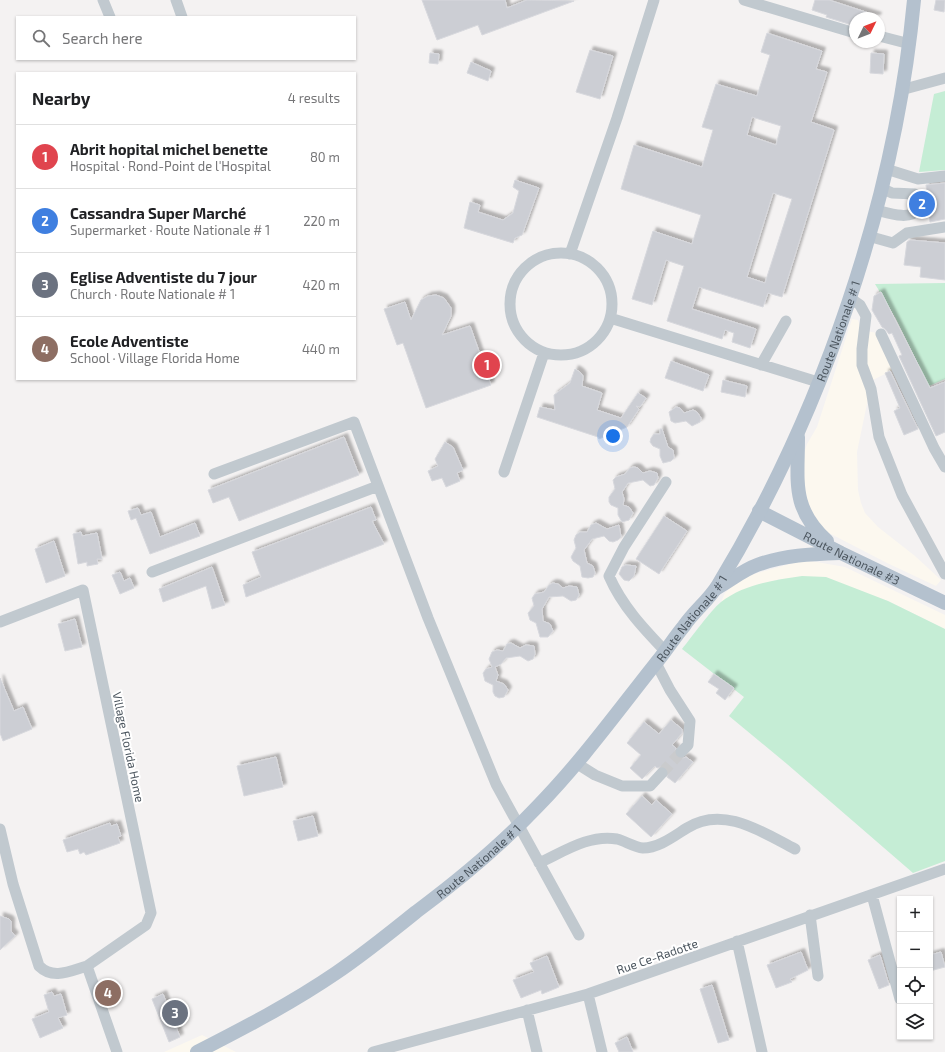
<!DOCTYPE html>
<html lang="en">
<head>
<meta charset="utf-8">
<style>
  :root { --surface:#fff; --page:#f2f2f2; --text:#202124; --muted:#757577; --line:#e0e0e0; --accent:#2772d9 }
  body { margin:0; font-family:"Exo 2",sans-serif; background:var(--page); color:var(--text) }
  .controls { position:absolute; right:12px; bottom:12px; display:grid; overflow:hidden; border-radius:0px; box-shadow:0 1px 3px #0004 }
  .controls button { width:36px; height:36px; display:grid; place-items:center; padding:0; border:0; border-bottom:1px solid var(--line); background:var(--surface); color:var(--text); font:20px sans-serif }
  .compass { position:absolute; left:849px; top:12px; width:36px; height:36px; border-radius:50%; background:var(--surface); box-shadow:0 1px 3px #0004; rotate:47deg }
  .you { position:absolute; left:613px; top:436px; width:14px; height:14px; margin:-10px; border:3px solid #fff; border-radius:50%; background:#1a73e8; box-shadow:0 0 0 6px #1a73e833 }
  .badge { display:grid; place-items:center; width:26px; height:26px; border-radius:50%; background:var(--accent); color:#fff; font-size:13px; font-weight:700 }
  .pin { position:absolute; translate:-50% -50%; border:2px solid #fff; box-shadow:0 1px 4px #0006 }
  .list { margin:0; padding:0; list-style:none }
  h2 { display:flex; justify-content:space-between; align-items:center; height:52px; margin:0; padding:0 16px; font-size:17px }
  h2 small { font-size:13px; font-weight:400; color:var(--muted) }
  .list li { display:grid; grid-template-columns:26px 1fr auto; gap:12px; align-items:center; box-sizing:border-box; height:64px; padding:0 16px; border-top:1px solid var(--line) }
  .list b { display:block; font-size:15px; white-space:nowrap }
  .list p { margin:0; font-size:13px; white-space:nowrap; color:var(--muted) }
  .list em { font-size:13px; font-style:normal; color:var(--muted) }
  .icon { flex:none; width:22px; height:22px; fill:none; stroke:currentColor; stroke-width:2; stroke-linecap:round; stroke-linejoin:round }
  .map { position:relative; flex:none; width:945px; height:1052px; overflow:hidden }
  .search { position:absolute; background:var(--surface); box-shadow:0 1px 3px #0004; left:16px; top:16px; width:340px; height:44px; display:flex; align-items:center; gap:10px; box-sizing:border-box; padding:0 14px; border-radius:0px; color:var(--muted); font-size:15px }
  .panel { position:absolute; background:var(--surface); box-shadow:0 1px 3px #0004; left:16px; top:72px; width:340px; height:308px; border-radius:0px }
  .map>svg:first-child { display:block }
  .commercial { fill:#fcf8ef }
  .green { fill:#c5edd5 }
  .building { fill:#ccced4; stroke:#d7d8dd; fill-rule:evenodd; filter:url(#shadow) }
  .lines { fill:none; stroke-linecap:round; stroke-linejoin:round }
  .minor-tunnel { stroke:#cacbcd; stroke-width:11; stroke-dasharray:11 5.5; stroke-linecap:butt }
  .minor { stroke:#c1c9cf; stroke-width:11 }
  .major { stroke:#b4c1ce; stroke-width:14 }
  .labels { text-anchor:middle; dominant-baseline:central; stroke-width:4; stroke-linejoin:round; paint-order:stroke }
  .street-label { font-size:12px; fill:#4b555e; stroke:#fff }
</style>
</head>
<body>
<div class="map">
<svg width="945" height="1052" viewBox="0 0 945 1052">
  <defs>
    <filter id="shadow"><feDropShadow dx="3.5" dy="-3.5" stdDeviation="1" flood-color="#0004"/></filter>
  </defs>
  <rect width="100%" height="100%" fill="#f4f2f2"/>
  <!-- commercial -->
  <path class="commercial" d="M852,319L858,320L861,330L877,333L893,370L865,384L868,399L857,452L858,490L861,503L865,513L878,527L915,556L941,580L936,586L887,563L829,533L819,526L809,512L801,462L807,444L817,427Z
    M811,561L845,567L945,615V629L888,601L862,592L779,579L721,602L725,593L736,583L754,574L797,562Z
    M202,1035L236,1052H164Z"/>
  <!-- green -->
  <path class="green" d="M945,91V170L919,172L934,94Z
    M945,283V379L929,386L895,317L875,284Z
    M802,576L826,577L888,601L945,629V861L913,873L787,764L729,716L744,697L682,649C692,637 710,611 721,602C744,584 775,580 802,576Z"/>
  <!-- building -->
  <path class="building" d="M422,0H505L507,8L527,0L574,1L482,35L478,25L437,40Z
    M815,0H829L878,16L877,18H855V26L826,17L827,15L812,10Z
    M936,0H945L944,12L934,10Z
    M767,33L822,51L816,69L827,72L811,122L834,130L782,297L768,293L763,307L699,287L692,309L756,329L750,348L732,342L734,333L725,330L722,339L667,321L684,266L666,260L652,305L632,299L653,231L692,244L701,215L621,189L634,145L702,167L713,130L702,127L716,84L757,96L770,55L761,52ZM752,117L781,126L776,145L747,135ZM773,193L792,199L765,283L747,277Z
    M590,50L613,56L600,99L576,92Z
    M430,53L439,54L438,64L429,63Z
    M871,53L884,54L883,74L870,73Z
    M471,62L491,71L488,81L467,73Z
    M515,180L539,188L522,235L515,238L513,243L464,228L470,202L480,205L478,212L503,220L513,213L519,191L513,187Z
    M945,183V219L930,222L926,185Z
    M910,240L945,243V280L920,277L921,267L904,265L907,242Z
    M881,292L930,388L945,382V432L936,436L899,356L902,355L892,333L889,334L885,329L882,327L872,310L874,296Z
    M436,295L444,298L451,308V316L442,335L470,326L491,385L426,408L403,343L397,345L384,309L405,302L411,320L421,300L428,296Z
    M671,361L709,375L703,391L665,378Z
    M575,369L580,372L583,376L582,386L602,393L597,410L621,418L638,393L646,398L640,407L636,406L639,409L627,427L599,439L598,437L537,417L540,407L555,410L554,395L570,383Z
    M890,371L918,429L904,435L894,411L900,408L885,373Z
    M723,380L747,386L745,397L721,392Z
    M676,407L680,408L684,413L693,410L697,412L701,418L700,422L692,426L686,421L675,423L671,421L669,412Z
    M660,429H662L668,447L673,450L674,458L671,461L663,463L660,456V449L653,446L650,442L651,438L654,434H660Z
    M344,437L359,475L239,521L229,497L213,503L208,490Z
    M445,442L453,447L463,470L457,473L460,481L446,487L442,478L432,481L428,471L438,466L435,459Z
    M634,467L638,468L643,473L650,471L657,473L658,478L654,485L650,486L643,480L628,483L622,492L624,499L623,505L629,507L633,513L629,520L622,522L618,515V508L611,505L609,502V497L615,489L613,480L616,477L625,474L630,468Z
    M371,507L376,520L372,521L384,544L246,597L243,585L261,577L252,552Z
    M138,508L141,515L151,512L160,537L195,523L200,536L150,554L136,518L131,520L128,511Z
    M664,516L687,531L659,574L636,559Z
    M596,523L607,529L619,525L621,537L618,540L613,542L609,541L604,536L592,539L584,550L587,563L593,566L595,573L593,577L588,578L582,577L580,566L573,561L571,557L576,548L574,540L576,535L580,532H587L591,525Z
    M81,532L82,536L97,533L102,559H97L98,564L87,566V562L78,564L73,534Z
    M54,541L65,576L46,583L35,549Z
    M626,565L636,566L634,576L629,581L624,580L619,574L622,567Z
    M212,567L225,605L212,609L206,586L163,602L159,589Z
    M120,572L124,581L130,578L134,588L120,594L112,575Z
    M553,583L558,584L563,588L569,586L577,587L579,595L576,600L571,601L563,596L549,597L542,609L543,621L550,624L553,631L548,637H540L536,623L530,620L528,613L534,606L532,598L535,594L544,592L549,585Z
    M75,619L82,647L65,651L58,624Z
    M511,643L520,648L526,645L534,646L535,654L533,659L528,661L520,656L506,658L501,664L495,667L498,675L496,681L504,684L508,690L504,697L499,698L495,696L493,692V685L485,681L483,673L486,669L492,667L489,659L492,652L497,650L503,651L507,644Z
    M714,674L734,688L725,700L716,693L719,689L708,682Z
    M0,678L14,711L23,707L32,729L3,741L0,733Z
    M671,720L682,729V733L672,745L676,748L674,754L680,759L686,757L693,762L675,783L667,777L669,771L663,766L657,768L655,766L642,779L630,768L641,755L627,743L644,722L659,734Z
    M276,757L283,787L244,796L237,766Z
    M642,796L652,805L656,800L672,814L651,837L626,814Z
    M313,816L318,836L298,841L293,821Z
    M110,823L111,826L117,824L121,836L118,837L120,843L86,855L84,852L80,854L78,849L67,852L63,840Z
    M0,916L9,919L11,921V931L15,936L0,950Z
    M801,952L808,970L790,979L792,982L776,988L767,965Z
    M941,952L945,967L930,971V955Z
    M880,955L889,985L879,989L868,960Z
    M547,956L559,987L542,994L541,990L521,998L513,980L534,972L530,963Z
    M712,985L729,1040L718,1043L700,989Z
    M52,992L54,996L61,994L67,1015L58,1018L63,1028L40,1038L32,1019L49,1012L44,995Z
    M163,994L180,1037L169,1042L152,999Z
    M627,1037L633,1052H619L615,1043Z"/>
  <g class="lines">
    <!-- minor-tunnel -->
    <path class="minor-tunnel" d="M662,773L681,752"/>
    <!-- minor -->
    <path class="minor" d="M103,0L110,17
      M176,0L182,17
      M744,0L855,33
      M879,36L910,44
      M901,90L945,78
      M886,169L918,179L945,176
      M876,210C888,213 910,221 919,209V198L915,194L892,193L881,188
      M868,236L893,243L907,233L945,227
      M510 304a51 51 0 1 1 102 0a51 51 0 1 1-102 0Z
      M570,254L617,118L654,0
      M850,298L860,305L866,316L862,349V365L871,389L879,437L902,495L945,574
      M610,318L818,382
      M881,334L934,448L945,467
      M761,365L786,321
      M504,472L544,353
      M214,474L354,422L428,618L496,784L579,935
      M666,482L624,547L609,576C622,606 644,629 666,652
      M152,572L378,486
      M0,622L83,590L151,913L146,925L87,966L117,1052
      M656,663L670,690L690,721L688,745L681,752
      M576,763L595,775L622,786H650L662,773
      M0,829L13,884L39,966C53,980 70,971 87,966
      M539,863C563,852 589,834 617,839C625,841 634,847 643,848C659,848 674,836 687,828C723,805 762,832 795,849
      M872,895L900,999
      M810,915L818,976
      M737,941L762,1052
      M588,994L602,1052
      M527,1010L537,1052
      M373,1052L588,994L945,869"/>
    <!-- major -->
    <g class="major">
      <path d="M798,437C798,482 791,508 827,541"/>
      <path id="s1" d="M759,511L841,553L945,603"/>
      <path d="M717,588C730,581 743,570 757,565C784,555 812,554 840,553"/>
      <path id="s2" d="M197,1052C244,1028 292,1003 336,973C364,954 390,933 416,912C459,880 500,846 537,807C581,762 617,712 656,663C666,651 674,638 684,626C694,611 709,600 718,585C823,412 895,201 914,0"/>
    </g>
  </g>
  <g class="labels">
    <!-- street labels -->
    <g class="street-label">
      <text stroke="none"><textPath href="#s2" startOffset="989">Route Nationale # 1</textPath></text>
      <text stroke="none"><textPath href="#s1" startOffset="104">Route Nationale #3</textPath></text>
      <text stroke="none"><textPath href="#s2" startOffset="665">Route Nationale # 1</textPath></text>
      <text transform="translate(129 747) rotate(78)">Village Florida Home</text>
      <text stroke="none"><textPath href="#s2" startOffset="341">Route Nationale # 1</textPath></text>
      <text transform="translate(657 956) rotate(-19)">Rue Ce-Radotte</text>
    </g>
  </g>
</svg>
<div class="controls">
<button>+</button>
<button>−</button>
<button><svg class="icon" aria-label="locate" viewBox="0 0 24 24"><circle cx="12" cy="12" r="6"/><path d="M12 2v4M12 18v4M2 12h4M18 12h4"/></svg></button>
<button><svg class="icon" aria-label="layers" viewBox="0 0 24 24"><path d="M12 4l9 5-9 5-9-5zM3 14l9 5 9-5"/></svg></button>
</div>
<svg class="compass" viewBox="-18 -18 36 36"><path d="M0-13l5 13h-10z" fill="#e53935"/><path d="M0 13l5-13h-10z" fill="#757577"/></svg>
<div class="you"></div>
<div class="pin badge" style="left:487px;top:365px;background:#e0444e">1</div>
<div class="pin badge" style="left:922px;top:204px;background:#3f7fe0">2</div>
<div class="pin badge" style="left:175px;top:1013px;background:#6b7280">3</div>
<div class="pin badge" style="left:108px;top:993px;background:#8d6e63">4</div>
<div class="search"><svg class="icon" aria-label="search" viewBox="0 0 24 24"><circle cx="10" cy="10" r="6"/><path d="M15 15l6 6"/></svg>Search here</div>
<section class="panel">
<h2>Nearby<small>4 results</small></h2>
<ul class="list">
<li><span class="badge" style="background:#e0444e">1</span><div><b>Abrit hopital michel benette</b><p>Hospital · Rond-Point de l'Hospital</p></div><em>80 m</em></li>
<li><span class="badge" style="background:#3f7fe0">2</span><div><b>Cassandra Super Marché</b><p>Supermarket · Route Nationale # 1</p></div><em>220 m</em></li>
<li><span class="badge" style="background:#6b7280">3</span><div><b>Eglise Adventiste du 7 jour</b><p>Church · Route Nationale # 1</p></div><em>420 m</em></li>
<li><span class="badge" style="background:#8d6e63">4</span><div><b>Ecole Adventiste</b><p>School · Village Florida Home</p></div><em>440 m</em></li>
</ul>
</section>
</div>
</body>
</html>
